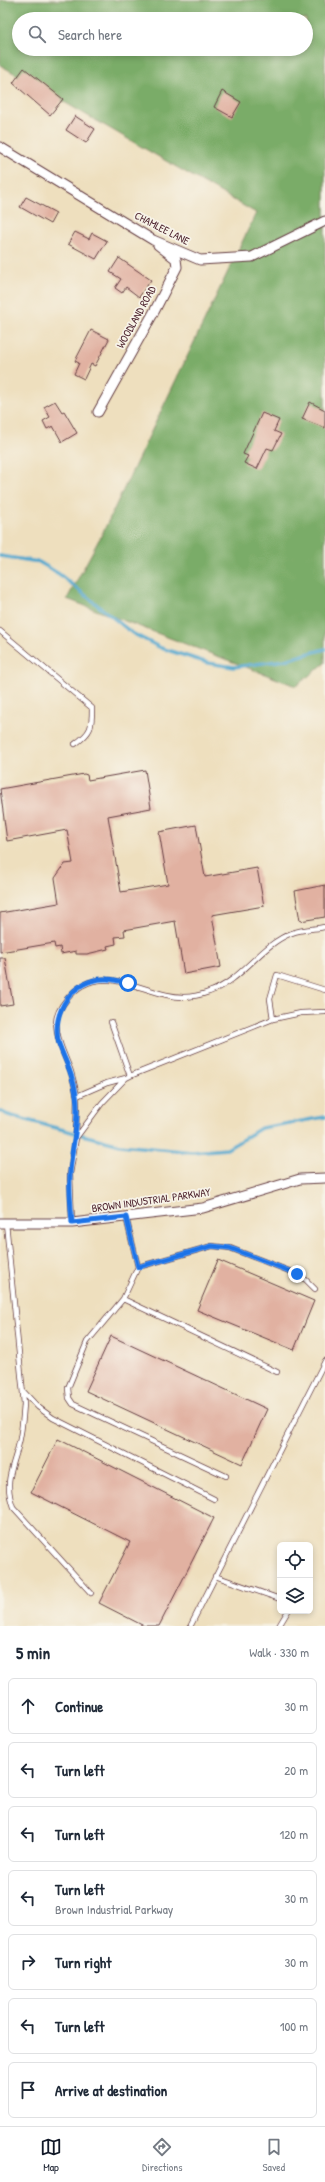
<!DOCTYPE html>
<html lang="en">
<head>
<meta charset="utf-8">
<style>
  :root { --surface:#fff; --page:#f6f6f7; --text:#1f2937; --muted:#747a83; --line:#e0e1e3; --accent:#111827 }
  body { margin:0; font-family:"Patrick Hand",sans-serif; background:var(--page); color:var(--text) }
  .controls { position:absolute; right:12px; bottom:12px; display:grid; overflow:hidden; border-radius:6px; box-shadow:0 2px 6px #0003 }
  .controls button { width:36px; height:36px; display:grid; place-items:center; padding:0; border:0; border-bottom:1px solid var(--line); background:var(--surface); color:var(--text); font:20px sans-serif }
  .stop { position:absolute; width:12px; height:12px; margin:-9px; border:3px solid #1a73e8; border-radius:50%; background:#fff }
  .stop.end { background:#1a73e8; border-color:#fff; box-shadow:0 1px 4px #0008 }
  .list { margin:0; padding:0; list-style:none }
  h2 { display:flex; justify-content:space-between; align-items:center; height:52px; margin:0; padding:0 16px; font-size:17px }
  h2 small { font-size:13px; font-weight:400; color:var(--muted) }
  .list li { display:grid; grid-template-columns:26px 1fr auto; gap:12px; align-items:center; box-sizing:border-box; height:56px; margin:0 8px 8px; padding:0 8px; border:1px solid var(--line); border-radius:6px }
  .list b { display:block; font-size:15px; white-space:nowrap }
  .list p { margin:0; font-size:13px; white-space:nowrap; color:var(--muted) }
  .list em { font-size:13px; font-style:normal; color:var(--muted) }
  .icon { flex:none; width:22px; height:22px; fill:none; stroke:currentColor; stroke-width:2; stroke-linecap:round; stroke-linejoin:round }
  .map { position:relative; flex:none; width:325px; height:1626px; overflow:hidden }
  .search { position:absolute; background:var(--surface); box-shadow:0 2px 6px #0003; left:12px; right:12px; top:12px; height:44px; display:flex; align-items:center; gap:10px; box-sizing:border-box; padding:0 14px; border-radius:22px; color:var(--muted); font-size:15px }
  .sheet { height:500px; background:var(--surface) }
  nav { display:flex; justify-content:space-around; align-items:center; box-sizing:border-box; height:56px; border-top:1px solid var(--line); background:var(--surface); font-size:11px; color:var(--muted) }
  nav a { display:grid; justify-items:center; gap:2px }
  nav .on { color:var(--accent) }
  .map>svg:first-child { display:block }
  .forest { fill:#7aac67; stroke:#626649; fill-rule:evenodd }
  .lines { fill:none; stroke-linecap:round; stroke-linejoin:round }
  .stream { stroke:#52a7ce; stroke-width:3.5 }
  .building { fill:#e1b1a1 }
  .service-casing { stroke:#633c41; stroke-width:6 }
  .minor-casing { stroke:#633c41; stroke-width:11 }
  .service { stroke:#fff; stroke-width:4.5 }
  .minor { stroke:#fff; stroke-width:9 }
  .route { stroke:#1a73e8; stroke-width:5 }
  .labels { text-anchor:middle; dominant-baseline:central; stroke-width:3.5; stroke-linejoin:round; paint-order:stroke }
  .street-label { font-size:11px; fill:#4a1f2b; stroke:#f7f3e8 }
</style>
</head>
<body>
<div class="map">
<svg width="325" height="1626" viewBox="0 0 325 1626">
  <rect width="100%" height="100%" fill="#f7f3e8"/>
  <filter id="ink" filterUnits="userSpaceOnUse"><feTurbulence type="fractalNoise" baseFrequency=".025" numOctaves="2"/><feDisplacementMap in="SourceGraphic" scale="8" xChannelSelector="R" yChannelSelector="G"/><feConvolveMatrix kernelMatrix="1 2 1 2 8 2 1 2 1" color-interpolation-filters="sRGB"/></filter>
  <filter id="wash" filterUnits="userSpaceOnUse"><feTurbulence type="fractalNoise" baseFrequency=".012" numOctaves="4" result="noise"/><feDisplacementMap in="SourceGraphic" scale="16" xChannelSelector="R" yChannelSelector="G"/><feGaussianBlur stdDeviation="0.9" result="paint"/><feColorMatrix in="noise" values="0 0 0 0 0 0 0 0 0 0 0 0 0 0 0 0 0 1.4 0 .05"/><feComposite in="paint" operator="in"/></filter>
  <g filter="url(#wash)">
    <rect width="100%" height="100%" fill="#eedfbe"/>
    <!-- forest -->
    <path class="forest" d="M0,0H325V663L296,686L67,599L103,532L256,213L0,65ZM19,19H306V49H19Z"/>
    <g class="lines">
      <!-- stream -->
      <path class="stream" d="M0,556L39,562L59,574L132,633L161,648L208,663L234,667L285,660L325,649
        M0,1111L8,1115L120,1145L192,1152L227,1149L261,1128L325,1117"/>
    </g>
    <g id="blocks">
      <!-- building -->
      <path class="building" d="M24,68L63,99L50,115L13,83Z
        M222,91L241,102L232,117L214,107Z
        M75,116L95,129L86,143L66,130Z
        M26,197L56,213L50,224L20,207Z
        M75,232L89,239L92,233L107,241L96,259L68,244Z
        M119,258L151,280L139,297L126,287L122,293L115,288L121,279L110,272Z
        M91,330L109,339L95,366L91,364L84,379L74,374L79,363L75,361Z
        M55,401L62,412L64,411L77,433L62,442L53,426L47,429L43,421L50,417L44,407Z
        M310,402L325,410V428L302,419Z
        M262,413L279,420L274,431L281,434L273,450L267,448L257,469L244,463L248,456L243,454Z
        M145,770L151,808L108,816L121,892L168,884L159,832L196,825L205,877L257,868L264,906L212,915L221,967L184,974L175,921L124,930L125,936L115,937L116,944L107,946L108,949L87,954H76V951L61,954L60,947L55,948L54,943L0,952V913L59,903L55,878L65,864L73,863L67,830L7,841L0,789L84,774L87,775L88,780Z
        M325,885V917L300,921L295,891Z
        M0,958H5L13,1004L0,1006Z
        M218,1260L314,1301L294,1350L197,1310Z
        M111,1336L267,1409L242,1464L86,1391Z
        M58,1439L214,1518L159,1626H144L99,1603L130,1542L31,1492Z"/>
    </g>
  </g>
  <g filter="url(#ink)">
    <use href="#blocks" fill-opacity="0" stroke="#633c41" stroke-width="1"/>
    <g class="lines">
      <!-- service casing -->
      <g class="service-casing">
        <path id="service" d="M0,631L92,708C92,727 92,732 75,744
          M273,1019L301,1013L325,1012
          M111,1022L130,1076L126,1078L102,1103L76,1138L77,1096L107,1083L126,1078
          M130,1076L273,1019L270,999L277,975L325,990
          M77,1096C75,1087 73,1078 70,1069C64,1054 57,1041 56,1023C56,1015 62,1005 67,999C96,963 131,987 167,995C180,998 196,997 209,992C242,981 260,945 292,933C302,929 315,929 325,927
          M126,1217L138,1267L212,1246L230,1248L297,1274L306,1280L315,1289
          M6,1223L24,1404C23,1418 22,1433 18,1447C12,1470 4,1482 13,1507L91,1593
          M72,1223L70,1174L76,1138
          M138,1267L123,1299L87,1342L68,1388L69,1398L73,1404L226,1476
          M123,1299L277,1372
          M23,1391L38,1407L53,1418L214,1499
          M215,1576L280,1599
          M191,1625L325,1361
          M279,1626L288,1611"/>
      </g>
      <!-- minor casing -->
      <g class="minor-casing">
        <path id="minor" d="M0,147L153,240L200,260L252,257L325,221
          M98,412L154,312L177,267L176,259L158,245
          M0,1223H72L203,1208L300,1179L325,1178"/>
      </g>
      <!-- service -->
      <use href="#service" class="service"/>
      <!-- minor -->
      <use href="#minor" class="minor"/>
    </g>
  </g>
  <g class="lines" filter="url(#ink)">
    <!-- route -->
    <path class="route" d="M128,983C121,982 114,979 107,979C73,977 50,1013 59,1044C65,1061 74,1076 76,1095C80,1122 71,1148 70,1174C69,1190 71,1207 72,1223L126,1217L138,1267L212,1246L230,1248L297,1274"/>
  </g>
  <g class="labels">
    <!-- street labels -->
    <g class="street-label">
      <text transform="translate(162 228) rotate(27)">CHAMLEE LANE</text>
      <text transform="translate(136 317) rotate(-61)">WOODLAND ROAD</text>
      <text transform="translate(151 1200) rotate(-8)">BROWN INDUSTRIAL PARKWAY</text>
    </g>
  </g>
</svg>
<div class="controls">
<button><svg class="icon" aria-label="locate" viewBox="0 0 24 24"><circle cx="12" cy="12" r="6"/><path d="M12 2v4M12 18v4M2 12h4M18 12h4"/></svg></button>
<button><svg class="icon" aria-label="layers" viewBox="0 0 24 24"><path d="M12 4l9 5-9 5-9-5zM3 14l9 5 9-5"/></svg></button>
</div>
<div class="stop" style="left:128px;top:983px"></div>
<div class="stop end" style="left:297px;top:1274px"></div>
<div class="search"><svg class="icon" aria-label="search" viewBox="0 0 24 24"><circle cx="10" cy="10" r="6"/><path d="M15 15l6 6"/></svg>Search here</div>
</div>
<section class="sheet">
<h2>5 min<small>Walk · 330 m</small></h2>
<ul class="list">
<li><svg class="icon" aria-label="ahead" viewBox="0 0 24 24"><path d="M12 20V5M6 11l6-6 6 6"/></svg><div><b>Continue</b></div><em>30 m</em></li>
<li><svg class="icon" aria-label="left" viewBox="0 0 24 24"><path d="M17 20v-9H6M10 6l-5 5 5 5"/></svg><div><b>Turn left</b></div><em>20 m</em></li>
<li><svg class="icon" aria-label="left" viewBox="0 0 24 24"><path d="M17 20v-9H6M10 6l-5 5 5 5"/></svg><div><b>Turn left</b></div><em>120 m</em></li>
<li><svg class="icon" aria-label="left" viewBox="0 0 24 24"><path d="M17 20v-9H6M10 6l-5 5 5 5"/></svg><div><b>Turn left</b><p>Brown Industrial Parkway</p></div><em>30 m</em></li>
<li><svg class="icon" aria-label="right" viewBox="0 0 24 24"><path d="M7 20v-9h11M14 6l5 5-5 5"/></svg><div><b>Turn right</b></div><em>30 m</em></li>
<li><svg class="icon" aria-label="left" viewBox="0 0 24 24"><path d="M17 20v-9H6M10 6l-5 5 5 5"/></svg><div><b>Turn left</b></div><em>100 m</em></li>
<li><svg class="icon" aria-label="arrive" viewBox="0 0 24 24"><path d="M6 21V4h12l-3 4 3 4H6"/></svg><div><b>Arrive at destination</b></div></li>
</ul>
</section>
<nav>
<a class="on"><svg class="icon" aria-label="map" viewBox="0 0 24 24"><path d="M3 6l6-2 6 2 6-2v14l-6 2-6-2-6 2zM9 4v14M15 6v14"/></svg>Map</a>
<a><svg class="icon" aria-label="directions" viewBox="0 0 24 24"><path d="M12 3l9 9-9 9-9-9zM9 14v-3h6M13 9l2 2-2 2"/></svg>Directions</a>
<a><svg class="icon" aria-label="saved" viewBox="0 0 24 24"><path d="M7 4h10v16l-5-4-5 4z"/></svg>Saved</a>
</nav>
</body>
</html>
